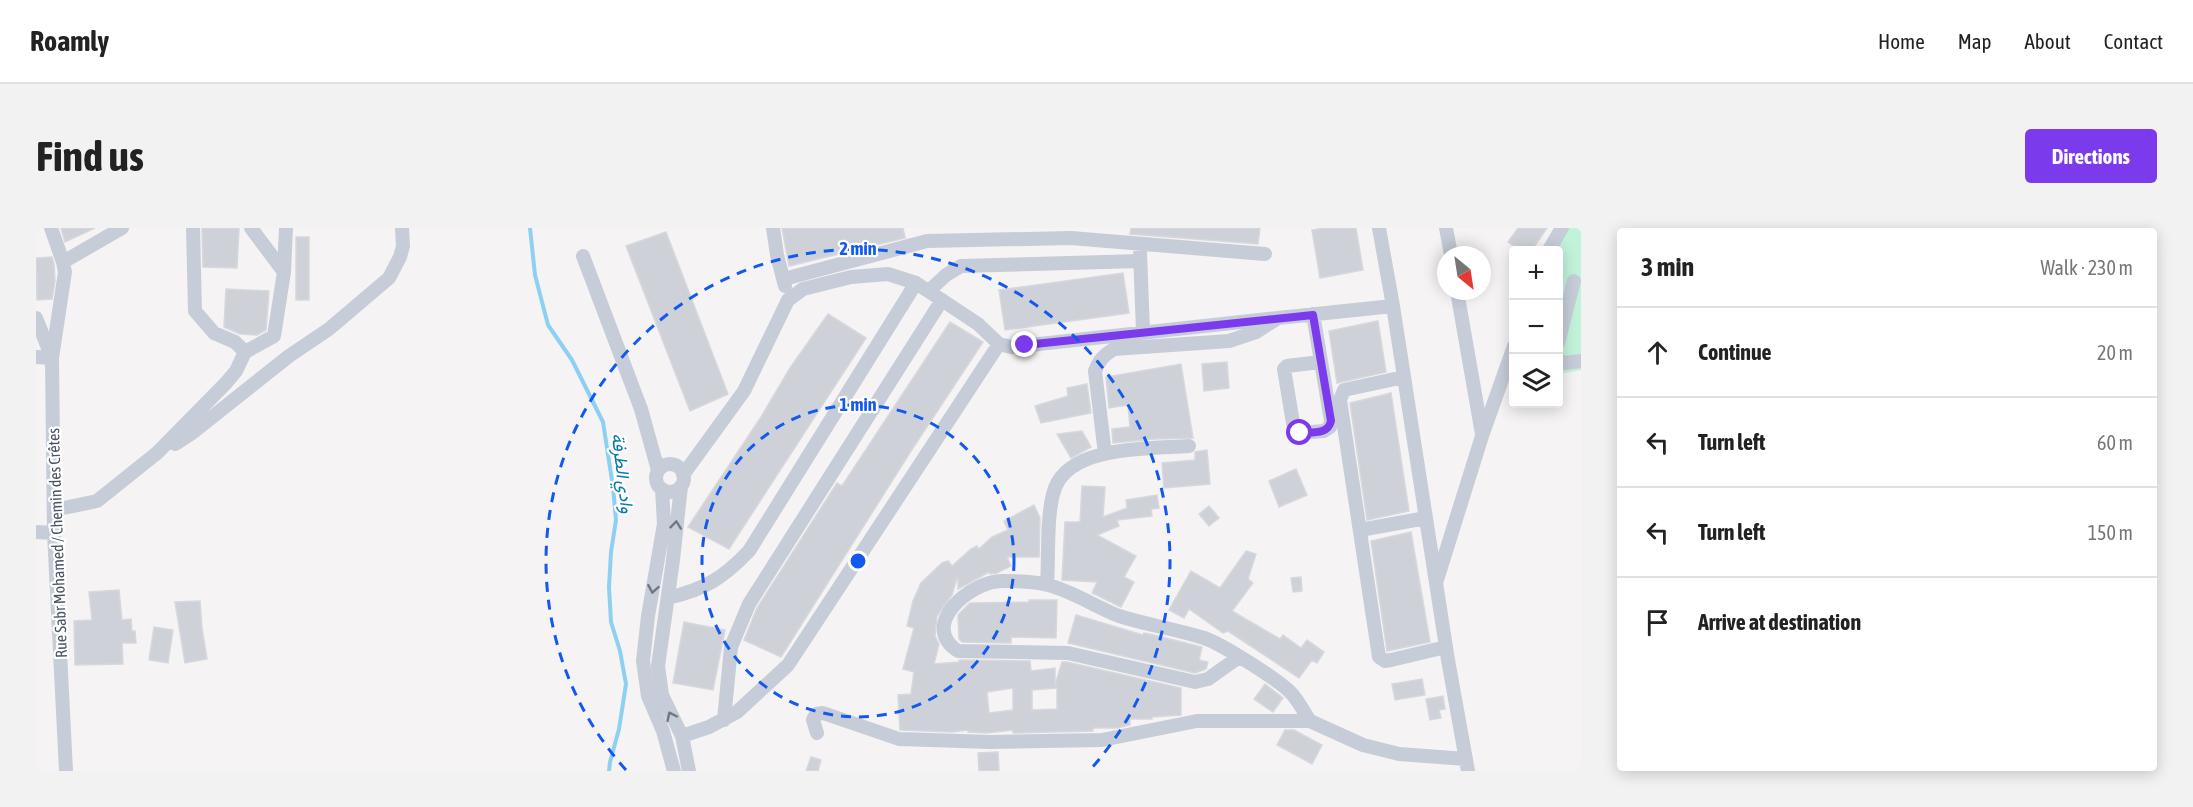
<!DOCTYPE html>
<html lang="en">
<head>
<meta charset="utf-8">
<style>
  :root { --surface:#fff; --page:#f2f2f2; --text:#222; --muted:#767676; --line:#e0e0e0; --accent:#7c3aed }
  body { margin:0; font-family:"Asap Condensed",Vazirmatn,sans-serif; background:var(--page); color:var(--text) }
  .controls { position:absolute; right:18px; top:18px; display:grid; overflow:hidden; border-radius:6px; box-shadow:0 3px 15px #0003 }
  .controls button { width:54px; height:54px; display:grid; place-items:center; padding:0; border:0; border-bottom:2px solid var(--line); background:var(--surface); color:var(--text); font:30px sans-serif }
  .compass { position:absolute; left:1401px; top:18px; width:54px; height:54px; border-radius:50%; background:var(--surface); box-shadow:0 3px 15px #0003; rotate:150deg }
  .stop { position:absolute; width:18px; height:18px; margin:-14px; border:4px solid #7c3aed; border-radius:50%; background:#fff }
  .stop.end { background:#7c3aed; border-color:#fff; box-shadow:0 2px 6px #0008 }
  .list { margin:0; padding:0; list-style:none }
  h2 { display:flex; justify-content:space-between; align-items:center; height:78px; margin:0; padding:0 24px; font-size:26px }
  h2 small { font-size:20px; font-weight:400; color:var(--muted) }
  .list li { display:grid; grid-template-columns:39px 1fr auto; gap:18px; align-items:center; box-sizing:border-box; height:90px; padding:0 24px; border-top:2px solid var(--line) }
  .list b { display:block; font-size:22px; white-space:nowrap }
  .list em { font-size:20px; font-style:normal; color:var(--muted) }
  .icon { flex:none; width:33px; height:33px; fill:none; stroke:currentColor; stroke-width:2; stroke-linecap:round; stroke-linejoin:round }
  .map { position:relative; flex:none; width:1545px; height:543px; overflow:hidden; border-radius:6px }
  header { display:flex; align-items:center; gap:36px; box-sizing:border-box; height:84px; padding:0 30px; background:var(--surface); border-bottom:2px solid var(--line) }
  header strong { font-size:28px }
  nav { display:flex; gap:33px; margin-inline-start:auto; font-size:21px }
  .intro { display:flex; align-items:center; justify-content:space-between; box-sizing:border-box; height:144px; padding:0 36px }
  h1 { margin:0; font-size:42px }
  .button { padding:15px 27px; border-radius:6px; background:var(--accent); color:#fff; font-size:21px; font-weight:700 }
  main { display:flex; gap:36px; padding:0 36px }
  aside { flex:1; background:var(--surface); border-radius:6px; box-shadow:0 3px 15px #0003 }
  .map>svg:first-child { display:block }
  .green { fill:#c1f3da }
  .lines { fill:none; stroke-linecap:round; stroke-linejoin:round }
  .stream { stroke:#8dd0f1; stroke-width:4 }
  .building { fill:#cfd1d8; stroke:#d7d8de; stroke-width:1.5; fill-rule:evenodd }
  .minor { stroke:#c6cdd8; stroke-width:14 }
  .oneway { stroke:#6e7885 }
  .route { stroke:#7c3aed; stroke-width:8 }
  .ring { fill:none; stroke:#1259f0; stroke-width:3; stroke-dasharray:10 8 }
  .labels { text-anchor:middle; dominant-baseline:central; stroke-width:4.5; stroke-linejoin:round; paint-order:stroke }
  .street-label { font-size:16px; fill:#495362; stroke:#fff }
  .water-label { font-size:18px; font-style:italic; fill:#0679b1; stroke:#fff }
  .centre { fill:#1259f0; stroke:#fff; stroke-width:3 }
  .ring-label { font-size:18px; text-anchor:middle; font-weight:bold; fill:#1259f0; stroke:#fff; stroke-width:4.5; stroke-linejoin:round; paint-order:stroke }
</style>
</head>
<body>
<header>
<strong>Roamly</strong>
<nav><a>Home</a><a>Map</a><a>About</a><a>Contact</a></nav>
</header>
<div class="intro"><h1>Find us</h1><a class="button">Directions</a></div>
<main>
<div class="map">
<svg width="1545" height="543" viewBox="0 0 1545 543">
  <rect width="100%" height="100%" fill="#f5f3f3"/>
  <!-- green -->
  <path class="green" d="M1532,0H1545V142L1523,146L1522,22H1521Z"/>
  <g class="lines">
    <!-- stream -->
    <path class="stream" d="M494,0L499,47L512,97L536,132L567,194L577,259L580,292L575,324L573,359L575,394L584,423L590,456L583,501L574,534L573,543"/>
  </g>
  <!-- building -->
  <path class="building" d="M25,0H59L29,14Z
    M166,0H203L201,40L167,39Z
    M746,0H867L869,10L753,38Z
    M1095,0H1224L1222,16L1094,6Z
    M1288,0H1320L1327,42L1284,50L1276,2Z
    M1482,0H1511L1496,22H1484L1472,14Z
    M630,4L692,166L654,183L590,18Z
    M260,9H273V72H260Z
    M16,29L18,36L19,53L16,71L1,72L0,30Z
    M1087,45L1093,85L969,102L963,62Z
    M190,61L233,63L230,102L221,107L204,106L188,99Z
    M792,86L830,110L693,321L652,299L725,189L754,140Z
    M1342,93L1350,144L1301,155L1293,103Z
    M914,94L947,114L875,223L745,429L708,412L721,380L801,255L806,258Z
    M1191,134L1193,160L1168,163L1166,136Z
    M1145,136L1157,210L1118,211L1077,215L1076,201L1094,199L1092,177L1073,180L1070,149Z
    M1051,156L1055,185L1005,195L999,178L1032,168L1031,160Z
    M1355,165L1373,283L1331,292L1314,175Z
    M1046,203L1055,219L1035,230L1021,206Z
    M1171,222L1174,256L1128,260L1126,235L1159,232V224Z
    M1260,241L1271,267L1243,279L1233,253Z
    M1046,258L1069,259L1067,289L1091,280L1090,272L1121,267L1123,280L1115,281L1116,288L1081,292L1083,298L1061,307L1100,328L1088,349L1098,354L1085,379L1056,365L1061,354L1026,352L1029,294H1044Z
    M998,277L1004,290L1003,329H971L975,338L961,345L954,346L953,344L922,361V350H921L916,367L901,388L899,408L903,416L898,436L923,434V432L994,433L995,443L1019,440V457L1026,434H1031L1145,460V487L1116,489V491H1094V497L1081,500H1057V503L977,505V502L951,505L932,504V502L916,504L864,502L862,467L875,466L878,444L867,441L878,400L871,398L877,373L885,355L906,335L912,333L916,338L935,321L941,318L943,321L956,309L972,302L968,293ZM977,460V482L953,485L951,464ZM1021,460V481L996,482V462Z
    M1173,278L1183,290L1173,298L1163,286Z
    M1375,304L1394,414L1351,423L1335,313Z
    M1210,323L1220,326L1212,351L1217,355L1196,383L1244,411L1247,407L1265,420L1271,412L1288,424L1281,435L1276,432L1263,450L1192,403L1187,405L1153,381L1148,390L1133,382L1155,343L1184,360Z
    M1265,349L1266,363L1257,364L1255,350Z
    M83,362L86,392L95,391L96,403H99L100,415H86L87,436L39,437L38,393L56,392L53,364Z
    M993,372H1021L1020,410L975,409V415L926,414L923,411L922,387L934,375L993,374Z
    M164,373L166,400L171,431L149,435L139,374Z
    M1040,387L1107,407L1108,405L1118,407L1166,419L1163,432L1172,434L1170,441L1159,445L1032,415Z
    M648,394L689,402L677,462L637,455Z
    M118,399L137,402L132,435L113,432Z
    M1386,451L1389,467L1359,472L1356,456Z
    M1229,456L1247,470L1237,484L1218,471Z
    M1407,468L1409,481L1403,482L1405,490L1394,492L1390,471Z
    M1249,502H1258L1286,517L1276,536L1241,517Z
    M962,524L963,543H943L942,525Z
    M775,529L785,532L782,543H770Z"/>
  <g class="lines">
    <!-- minor -->
    <path class="minor" d="M215,0L248,44
      M737,0L741,27L749,58
      M1343,0L1357,78L1412,432L1432,543
      M1410,0L1415,27
      M1513,22L1526,0
      M1104,25L1107,103
      M547,28L605,181L622,242
      M27,34L86,0
      M748,51L891,13L1035,10L1229,26
      M893,63L910,47L925,38L1104,33
      M1421,63L1446,206
      M1277,86L1295,193L1294,199L1288,203L1264,205L1257,195L1248,141L1251,138L1284,134
      M0,90L16,130L18,305L30,543
      M1522,115L1538,53
      M209,124L238,108L248,44L250,0
      M0,129L16,130L29,44L27,34L15,0
      M1522,132L1529,135L1545,133
      M1368,149L1308,162L1304,172L1343,429L1349,433L1355,432L1410,419
      M139,216L156,205L253,128L293,101L353,50L364,29L367,18L366,0
      M1069,226L1059,143C1063,132 1068,127 1078,121L1193,113L1220,104L1242,90L1357,78
      M620 250a14 14 0 1 1 28 0a14 14 0 1 1-28 0Z
      M647,247L708,163L752,72L767,61L815,49L852,46L880,55L942,96L963,116L975,119L1242,90
      M645,258L637,332L622,438L626,467L646,508L653,543
      M626,261L628,296L612,388L607,433L612,468L627,503L638,543
      M18,282L61,273L121,225L190,155L200,143L209,124L199,114L178,105L159,83L157,0
      M1324,302L1390,290
      M0,304L18,305
      M1401,352L1446,208L1478,118
      M1011,356C1013,329 1010,284 1019,260C1035,217 1115,221 1153,218
      M632,370C669,361 686,351 713,323L880,55
      M1203,429L1172,451L1159,454L1032,425L922,423C882,397 935,353 966,353C980,353 999,353 1012,357C1036,363 1060,379 1083,388C1111,397 1140,401 1168,410C1184,415 1245,453 1256,466C1263,474 1268,484 1274,493
      M688,492L695,419L713,376L906,72
      M781,505L777,492L780,486L787,485L863,511L954,514L1066,512L1161,493H1274L1327,517L1363,526L1430,531
      M646,508L673,499L701,484L752,437L963,116"/>
  </g>
  <!-- one-way arrows -->
  <defs><path id="oneway-chevron" d="M-2-3.5L2.5 0L-2 3.5" fill="none" stroke-width="1.6" stroke-linecap="round" stroke-linejoin="round" transform="scale(1.5)"/></defs>
  <g class="oneway">
    <use href="#oneway-chevron" transform="translate(640 297) rotate(-84)"/>
    <use href="#oneway-chevron" transform="translate(617 361) rotate(100)"/>
    <use href="#oneway-chevron" transform="translate(635 488) rotate(-115)"/>
  </g>
  <g class="lines">
    <!-- route -->
    <path class="route" d="M989,117L1277,87L1295,193C1292,207 1276,204 1264,205"/>
  </g>
  <!-- distance rings -->
  <g class="ring">
    <circle cx="822" cy="333" r="156"/>
    <path d="M590 542A312 312 0 1 1 1054 542"/>
  </g>
  <g class="labels">
    <!-- street labels -->
    <g class="street-label">
      <text transform="translate(21 315) rotate(-92)">Rue Sabr Mohamed / Chemin des Crêtes</text>
    </g>
    <!-- water labels -->
    <g class="water-label">
      <text transform="translate(587 245) rotate(83)">وادي الطرفة</text>
    </g>
  </g>
  <circle cx="822" cy="333" r="9" class="centre"/>
  <g class="ring-label">
    <text x="822" y="27">2 min</text>
    <text x="822" y="183">1 min</text>
  </g>
</svg>
<div class="controls">
<button>+</button>
<button>−</button>
<button><svg class="icon" aria-label="layers" viewBox="0 0 24 24"><path d="M12 4l9 5-9 5-9-5zM3 14l9 5 9-5"/></svg></button>
</div>
<svg class="compass" viewBox="-18 -18 36 36"><path d="M0-13l5 13h-10z" fill="#e53935"/><path d="M0 13l5-13h-10z" fill="#767676"/></svg>
<div class="stop" style="left:1264px;top:205px"></div>
<div class="stop end" style="left:989px;top:117px"></div>
</div>
<aside>
<h2>3 min<small>Walk · 230 m</small></h2>
<ul class="list">
<li><svg class="icon" aria-label="ahead" viewBox="0 0 24 24"><path d="M12 20V5M6 11l6-6 6 6"/></svg><div><b>Continue</b></div><em>20 m</em></li>
<li><svg class="icon" aria-label="left" viewBox="0 0 24 24"><path d="M17 20v-9H6M10 6l-5 5 5 5"/></svg><div><b>Turn left</b></div><em>60 m</em></li>
<li><svg class="icon" aria-label="left" viewBox="0 0 24 24"><path d="M17 20v-9H6M10 6l-5 5 5 5"/></svg><div><b>Turn left</b></div><em>150 m</em></li>
<li><svg class="icon" aria-label="arrive" viewBox="0 0 24 24"><path d="M6 21V4h12l-3 4 3 4H6"/></svg><div><b>Arrive at destination</b></div></li>
</ul>
</aside>
</main>
</body>
</html>
